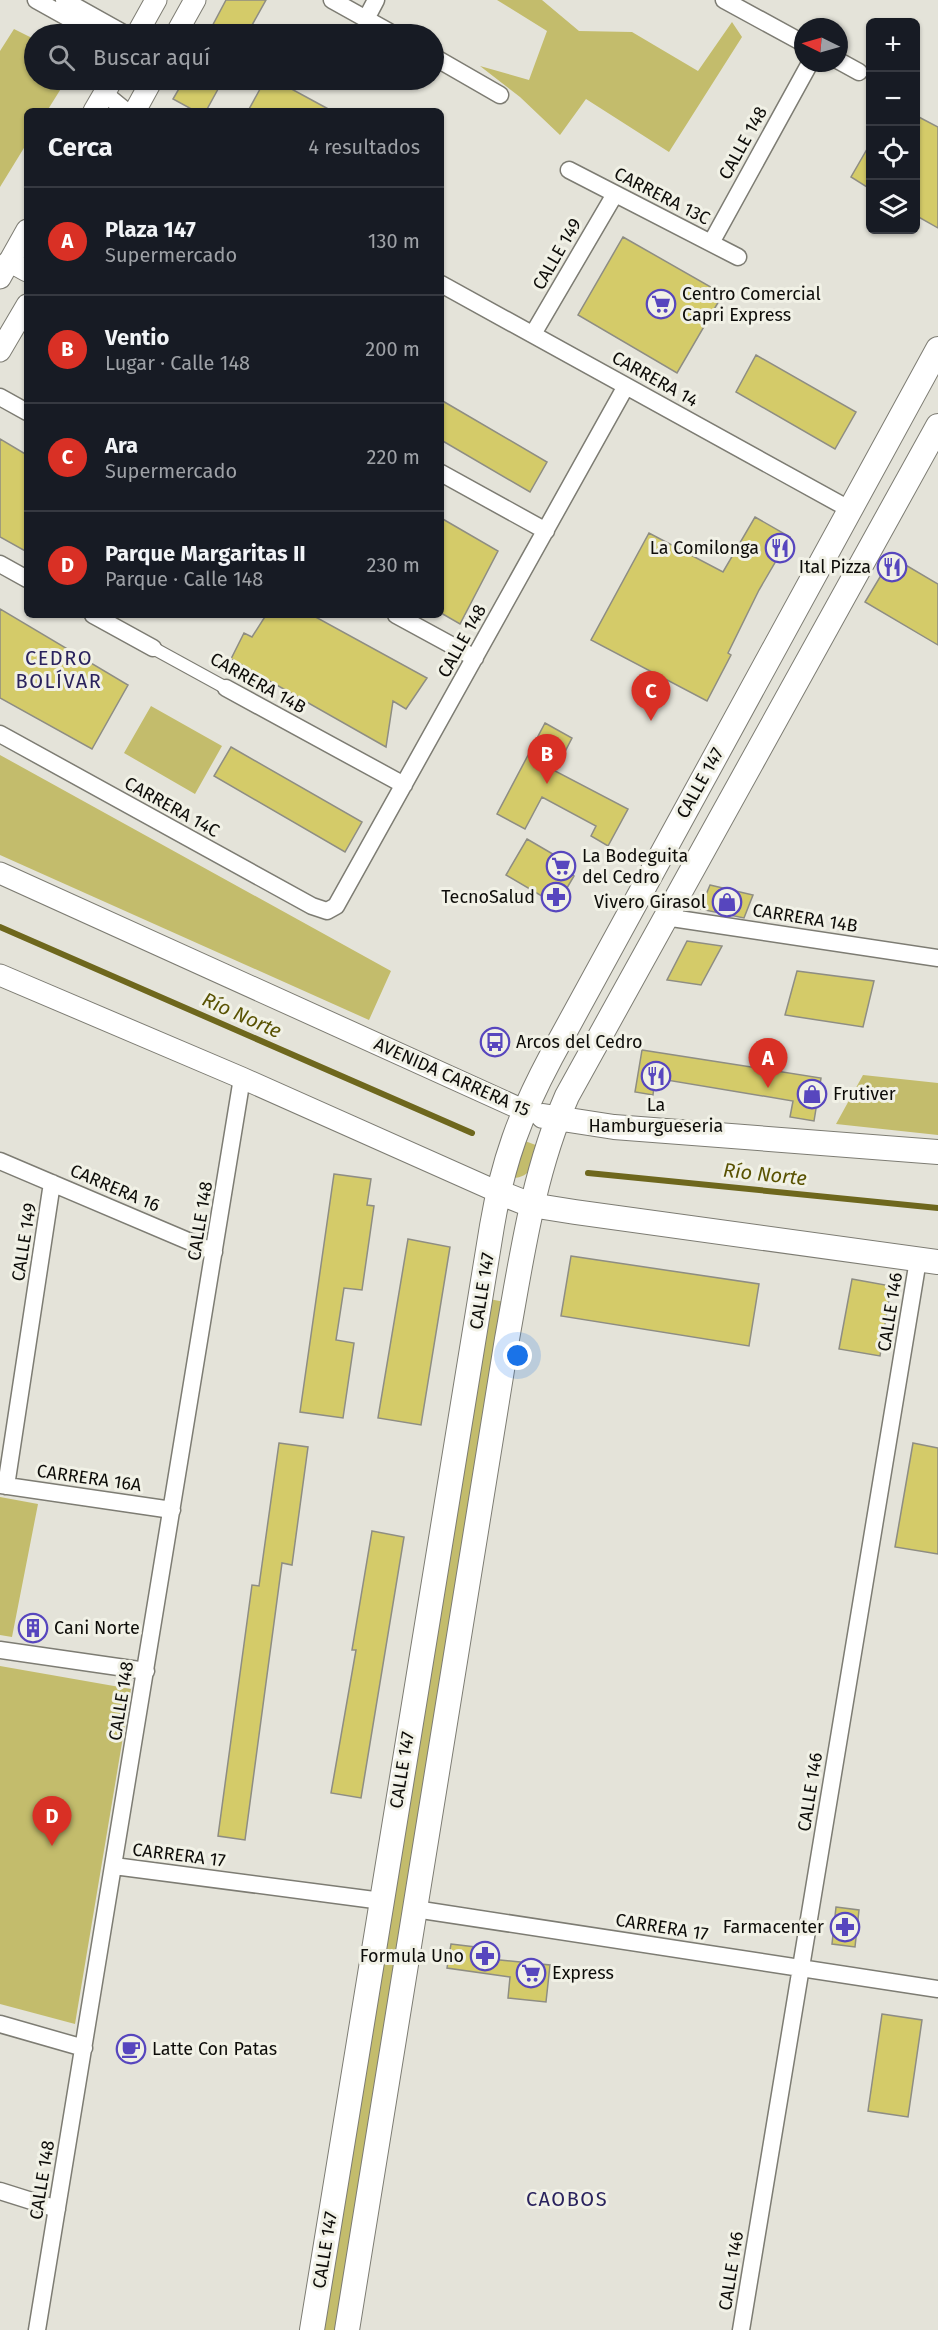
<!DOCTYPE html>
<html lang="es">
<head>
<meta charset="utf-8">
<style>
  :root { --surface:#171b24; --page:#20242c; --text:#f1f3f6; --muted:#9ea1a6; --line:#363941; --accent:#d93025 }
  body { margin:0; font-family:"Fira Sans",sans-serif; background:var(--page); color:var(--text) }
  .controls { position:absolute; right:18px; top:18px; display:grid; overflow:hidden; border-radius:9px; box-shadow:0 2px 4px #0004 }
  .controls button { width:54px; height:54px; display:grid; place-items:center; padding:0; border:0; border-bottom:2px solid var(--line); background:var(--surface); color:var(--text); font:30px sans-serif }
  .compass { position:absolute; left:794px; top:18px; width:54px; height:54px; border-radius:50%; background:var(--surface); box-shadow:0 2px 4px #0004; rotate:275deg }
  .you { position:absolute; left:518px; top:1356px; width:21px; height:21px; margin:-15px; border:4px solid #fff; border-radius:50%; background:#1a73e8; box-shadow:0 0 0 9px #1a73e833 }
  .badge { display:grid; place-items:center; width:39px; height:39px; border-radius:50%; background:var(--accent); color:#fff; font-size:20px; font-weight:700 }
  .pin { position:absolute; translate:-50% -50px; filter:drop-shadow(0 2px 3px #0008) }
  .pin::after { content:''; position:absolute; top:32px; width:21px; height:18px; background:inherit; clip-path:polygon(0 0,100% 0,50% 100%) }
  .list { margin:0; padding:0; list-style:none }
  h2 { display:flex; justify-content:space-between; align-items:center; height:78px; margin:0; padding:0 24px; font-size:26px }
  h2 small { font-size:20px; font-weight:400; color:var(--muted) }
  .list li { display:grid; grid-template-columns:39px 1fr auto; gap:18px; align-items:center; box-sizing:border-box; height:108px; padding:0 24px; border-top:2px solid var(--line) }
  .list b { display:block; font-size:22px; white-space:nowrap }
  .list p { margin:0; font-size:20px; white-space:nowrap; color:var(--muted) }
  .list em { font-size:20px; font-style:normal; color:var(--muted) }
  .icon { flex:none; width:33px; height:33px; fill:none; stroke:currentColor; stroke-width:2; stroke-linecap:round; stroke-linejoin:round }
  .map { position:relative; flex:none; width:938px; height:2330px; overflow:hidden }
  .search { position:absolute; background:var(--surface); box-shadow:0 2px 4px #0004; left:24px; top:24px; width:420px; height:66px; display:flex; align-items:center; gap:15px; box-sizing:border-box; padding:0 21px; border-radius:33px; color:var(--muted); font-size:22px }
  .panel { position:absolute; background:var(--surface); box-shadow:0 2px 4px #0004; left:24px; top:108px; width:420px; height:510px; border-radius:9px }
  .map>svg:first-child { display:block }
  .green { fill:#c3bc6c }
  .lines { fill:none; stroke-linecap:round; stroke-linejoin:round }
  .stream { stroke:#6e671d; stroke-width:6 }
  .building { fill:#d4cb69; stroke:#8e8d83; stroke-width:1.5 }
  .pedestrian-casing { stroke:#7d7c73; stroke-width:14 }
  .minor-casing { stroke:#7d7c73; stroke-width:19 }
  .tertiary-casing { stroke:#7d7c73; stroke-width:23 }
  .secondary-casing { stroke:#7d7c73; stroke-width:26 }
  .pedestrian { stroke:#fff; stroke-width:12 }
  .minor { stroke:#fff; stroke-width:16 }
  .tertiary { stroke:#fff; stroke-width:21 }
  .secondary { stroke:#fff; stroke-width:24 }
  .labels { text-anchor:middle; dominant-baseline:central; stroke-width:6; stroke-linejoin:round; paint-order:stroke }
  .street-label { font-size:18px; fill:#0d0c09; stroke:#f1f1e6 }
  .poi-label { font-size:18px; fill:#0d0c09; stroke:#f1f1e6; text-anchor:start }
  .neighbourhood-label { font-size:20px; letter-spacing:1.5px; fill:#2a235d; stroke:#f1f1e6 }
  .water-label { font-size:20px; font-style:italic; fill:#595202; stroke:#f1f1e6 }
</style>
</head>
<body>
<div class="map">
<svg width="938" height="2330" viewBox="0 0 938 2330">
  <rect width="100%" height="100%" fill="#e4e3d9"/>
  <!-- green -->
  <path class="green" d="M497,0H542L579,31L632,32L698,71L732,22L742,37L669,152L586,99L560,135L520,97L480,66L529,80L547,31Z
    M14,29L34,39V80H60L62,87L47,111H27V143L0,187V51Z
    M151,706L222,746L195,794L124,753Z
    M0,755L391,971L369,1020L0,855Z
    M863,1075L938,1083V1135L836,1124Z
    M525,1141L541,1147C535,1161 531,1178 513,1178Z
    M489,1299L505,1302L339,2330H322Z
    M0,1497L38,1504L12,1637L0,1635Z
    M0,1666L131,1689L75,2024L0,2004Z"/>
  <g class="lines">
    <!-- stream -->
    <path class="stream" d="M0,927L472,1133
      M588,1173L938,1208"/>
  </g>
  <!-- building -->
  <path class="building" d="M226,0H266L247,34H208Z
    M184,80H223L206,111H195L173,99Z
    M265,80H275L332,111H248Z
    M915,115L938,127V228L915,215Z
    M870,144V189L851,177Z
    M623,237L723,294L677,373L578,315Z
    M756,355L856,412L835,449L736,392Z
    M441,400L547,462L530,492L441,440Z
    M0,439L27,455V552L0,537Z
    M755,517L790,537L759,590L728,653L731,655L707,701L591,640L649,533L723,572Z
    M441,518L498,551L460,624L441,613Z
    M892,557L938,584V645L865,602Z
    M0,609L128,685L92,749L0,698Z
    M266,615H312L427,678L406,709L393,701L386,747L231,659L244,633L252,637Z
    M545,723L572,738L555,771L628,809L608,846L591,836L596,826L542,797L525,829L497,814Z
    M231,747L362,822L345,852L214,776Z
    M527,839L570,864L566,871L574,876L557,905L506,875Z
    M710,885L753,895L744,918L700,909Z
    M687,941L722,946L701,985L667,980Z
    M797,971L874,981L863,1027L785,1015Z
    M642,1050L821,1078L814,1121L790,1117L793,1101L655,1078L653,1095L635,1092Z
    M334,1174L371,1179L367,1205L374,1206L362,1290L344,1288L336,1340L354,1343L343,1418L300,1412Z
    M408,1239L450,1247L421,1425L378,1418Z
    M571,1256L759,1284L749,1346L561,1316Z
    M852,1279L891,1286L880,1356L839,1349Z
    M279,1443L308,1447L292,1565L282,1563L245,1840L218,1836L252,1585L259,1586Z
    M913,1443L938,1448V1554L895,1547Z
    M372,1531L404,1537L361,1798L331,1793L356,1650H352Z
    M836,1907L859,1910L855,1947L832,1944Z
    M451,1944L492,1949L490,1959L550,1965L546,2002L508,1998L510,1977L447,1968Z
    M882,2014L922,2020L908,2117L868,2111Z"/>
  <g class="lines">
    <!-- pedestrian casing -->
    <g class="pedestrian-casing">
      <path id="pedestrian" d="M153,648L226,688"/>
    </g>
    <!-- minor casing -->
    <g class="minor-casing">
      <path id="minor" d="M36,0L97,34
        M64,0L125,34
        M332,0L393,34
        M724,0L803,43
        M366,19L376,0
        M434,57L500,95
        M839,61L859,72
        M104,93L126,111
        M569,170L738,257
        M711,243L810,63
        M441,284L849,509
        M533,334L615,194
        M0,397L27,412
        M441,473L546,531
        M0,564L27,579
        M93,615L153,648
        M396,615L475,658
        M226,688L404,785
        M0,734L312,906L327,911L336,906L626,386
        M665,917L938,958
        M0,1161L214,1252
        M0,1485L172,1510
        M6,1486L52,1183
        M0,1650L146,1671
        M114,1866L382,1901
        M415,1909L938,1989
        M0,2024L84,2048
        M0,2191L57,2209
        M37,2330L242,1078
        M741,2330L918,1260"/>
    </g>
    <!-- tertiary casing -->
    <g class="tertiary-casing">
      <path id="tertiary" d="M137,34L156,0
        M176,34L195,0
        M94,111L112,80
        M135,111L152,80
        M9,261L27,271
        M0,278L27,230
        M0,351L27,305
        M0,873L523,1110
        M0,975L242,1078L498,1192"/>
    </g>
    <!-- secondary casing -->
    <g class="secondary-casing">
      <path id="secondary" d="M543,1116L614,1127L938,1152
        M498,1192L531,1205L575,1212L938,1262
        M312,2330L492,1226C503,1161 520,1115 551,1057L938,349
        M347,2330L507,1339C522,1256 533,1174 567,1096L938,426"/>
    </g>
    <!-- pedestrian -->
    <use href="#pedestrian" class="pedestrian"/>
    <!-- minor -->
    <use href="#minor" class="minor"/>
    <!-- tertiary -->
    <use href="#tertiary" class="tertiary"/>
    <!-- secondary -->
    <use href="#secondary" class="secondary"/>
  </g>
  <!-- icons -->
  <defs>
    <g id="supermarket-ring" transform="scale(1.5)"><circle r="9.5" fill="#f1f1e6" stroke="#5746be" stroke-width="1.5"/><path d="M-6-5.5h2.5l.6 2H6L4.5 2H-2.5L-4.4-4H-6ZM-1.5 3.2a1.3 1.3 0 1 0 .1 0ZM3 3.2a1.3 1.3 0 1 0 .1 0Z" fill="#5746be"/></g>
    <g id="restaurant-ring" transform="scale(1.5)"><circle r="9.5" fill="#f1f1e6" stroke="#5746be" stroke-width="1.5"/><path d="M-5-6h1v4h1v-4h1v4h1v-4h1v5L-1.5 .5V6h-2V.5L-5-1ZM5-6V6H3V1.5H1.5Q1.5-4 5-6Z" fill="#5746be"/></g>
    <g id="pharmacy-ring" transform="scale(1.5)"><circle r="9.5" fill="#f1f1e6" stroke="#5746be" stroke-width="1.5"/><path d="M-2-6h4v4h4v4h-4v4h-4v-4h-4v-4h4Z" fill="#5746be"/></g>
    <g id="shop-ring" transform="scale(1.5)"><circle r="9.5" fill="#f1f1e6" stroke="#5746be" stroke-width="1.5"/><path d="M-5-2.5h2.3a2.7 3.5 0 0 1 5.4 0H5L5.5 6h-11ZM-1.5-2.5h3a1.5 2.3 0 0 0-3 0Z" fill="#5746be"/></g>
    <g id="bus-ring" transform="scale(1.5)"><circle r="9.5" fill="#f1f1e6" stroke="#5746be" stroke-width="1.5"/><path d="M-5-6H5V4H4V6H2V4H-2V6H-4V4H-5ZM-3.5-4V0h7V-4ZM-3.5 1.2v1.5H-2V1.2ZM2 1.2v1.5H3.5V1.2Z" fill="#5746be"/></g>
    <g id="building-ring" transform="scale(1.5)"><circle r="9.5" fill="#f1f1e6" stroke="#5746be" stroke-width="1.5"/><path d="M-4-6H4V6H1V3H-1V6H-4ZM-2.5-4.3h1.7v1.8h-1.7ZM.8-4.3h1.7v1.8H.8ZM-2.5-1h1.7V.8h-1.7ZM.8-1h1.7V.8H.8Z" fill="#5746be"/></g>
    <g id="cafe-ring" transform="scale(1.5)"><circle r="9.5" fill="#f1f1e6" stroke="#5746be" stroke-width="1.5"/><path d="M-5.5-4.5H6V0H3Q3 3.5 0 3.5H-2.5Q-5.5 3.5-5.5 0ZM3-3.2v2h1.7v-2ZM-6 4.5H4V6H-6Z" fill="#5746be"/></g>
  </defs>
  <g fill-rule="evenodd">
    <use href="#supermarket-ring" x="661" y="304"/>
    <use href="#restaurant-ring" x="780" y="548"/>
    <use href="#restaurant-ring" x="892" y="567"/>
    <use href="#supermarket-ring" x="561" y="866"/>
    <use href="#pharmacy-ring" x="556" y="897"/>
    <use href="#shop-ring" x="727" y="902"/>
    <use href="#bus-ring" x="495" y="1042"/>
    <use href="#restaurant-ring" x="656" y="1076"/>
    <use href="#shop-ring" x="812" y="1094"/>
    <use href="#building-ring" x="33" y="1628"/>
    <use href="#pharmacy-ring" x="845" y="1927"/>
    <use href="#pharmacy-ring" x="485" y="1956"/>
    <use href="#supermarket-ring" x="531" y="1973"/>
    <use href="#cafe-ring" x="131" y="2049"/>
  </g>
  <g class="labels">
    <!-- street labels -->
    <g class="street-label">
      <text transform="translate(743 143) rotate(-61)">CALLE 148</text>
      <text transform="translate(662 196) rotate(27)">CARRERA 13C</text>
      <text transform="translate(557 254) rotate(-60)">CALLE 149</text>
      <text transform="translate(655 379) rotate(29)">CARRERA 14</text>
      <text transform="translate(462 641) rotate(-61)">CALLE 148</text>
      <text transform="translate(258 683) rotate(29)">CARRERA 14B</text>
      <text transform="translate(700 783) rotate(-61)">CALLE 147</text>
      <text transform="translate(172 807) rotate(29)">CARRERA 14C</text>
      <text transform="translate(805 918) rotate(9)">CARRERA 14B</text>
      <text transform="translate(452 1077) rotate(24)">AVENIDA CARRERA 15</text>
      <text transform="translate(115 1188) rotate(23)">CARRERA 16</text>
      <text transform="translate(200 1221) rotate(-81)">CALLE 148</text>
      <text transform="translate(24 1242) rotate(-81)">CALLE 149</text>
      <text transform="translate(482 1291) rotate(-81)">CALLE 147</text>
      <text transform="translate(890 1312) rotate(-81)">CALLE 146</text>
      <text transform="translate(89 1478) rotate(8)">CARRERA 16A</text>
      <text transform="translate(121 1701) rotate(-81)">CALLE 148</text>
      <text transform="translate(402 1770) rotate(-81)">CALLE 147</text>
      <text transform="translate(810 1792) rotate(-81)">CALLE 146</text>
      <text transform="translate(179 1855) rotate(7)">CARRERA 17</text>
      <text transform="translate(662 1927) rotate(9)">CARRERA 17</text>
      <text transform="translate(42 2180) rotate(-81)">CALLE 148</text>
      <text transform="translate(325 2250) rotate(-81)">CALLE 147</text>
      <text transform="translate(731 2271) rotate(-81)">CALLE 146</text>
    </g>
    <!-- poi labels -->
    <g class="poi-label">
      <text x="682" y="294">Centro Comercial<tspan x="682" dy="21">Capri Express</tspan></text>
      <text x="759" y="548" text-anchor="end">La Comilonga</text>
      <text x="871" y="567" text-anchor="end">Ital Pizza</text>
      <text x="582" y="856">La Bodeguita<tspan x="582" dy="21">del Cedro</tspan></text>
      <text x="535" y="897" text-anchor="end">TecnoSalud</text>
      <text x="706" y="902" text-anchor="end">Vivero Girasol</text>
      <text x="516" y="1042">Arcos del Cedro</text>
      <text x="833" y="1094">Frutiver</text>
      <text x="656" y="1105" text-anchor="middle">La<tspan x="656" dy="21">Hamburgueseria</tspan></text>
      <text x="54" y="1628">Cani Norte</text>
      <text x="824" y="1927" text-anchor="end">Farmacenter</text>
      <text x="464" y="1956" text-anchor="end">Formula Uno</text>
      <text x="552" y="1973">Express</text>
      <text x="152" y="2049">Latte Con Patas</text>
    </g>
    <!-- neighbourhood labels -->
    <g class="neighbourhood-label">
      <text x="59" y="658">CEDRO<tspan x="59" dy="23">BOLÍVAR</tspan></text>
      <text x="567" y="2199">CAOBOS</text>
    </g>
    <!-- water labels -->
    <g class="water-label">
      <text transform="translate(242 1015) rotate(24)">Río Norte</text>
      <text transform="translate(765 1174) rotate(6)">Río Norte</text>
    </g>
  </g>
</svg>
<div class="controls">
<button>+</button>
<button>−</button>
<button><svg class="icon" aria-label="locate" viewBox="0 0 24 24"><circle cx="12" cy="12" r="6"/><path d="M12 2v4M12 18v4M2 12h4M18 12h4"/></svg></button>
<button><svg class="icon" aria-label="layers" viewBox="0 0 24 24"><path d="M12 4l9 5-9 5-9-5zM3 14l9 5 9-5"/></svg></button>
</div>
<svg class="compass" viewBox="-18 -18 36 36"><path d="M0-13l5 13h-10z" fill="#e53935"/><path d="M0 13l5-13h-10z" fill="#9ea1a6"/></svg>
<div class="you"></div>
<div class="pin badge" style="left:768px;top:1088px">A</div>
<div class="pin badge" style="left:547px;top:784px">B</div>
<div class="pin badge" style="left:651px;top:721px">C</div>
<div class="pin badge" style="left:52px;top:1846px">D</div>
<div class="search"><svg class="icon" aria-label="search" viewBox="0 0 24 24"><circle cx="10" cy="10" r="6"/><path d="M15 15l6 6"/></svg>Buscar aquí</div>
<section class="panel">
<h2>Cerca<small>4 resultados</small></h2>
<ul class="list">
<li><span class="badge">A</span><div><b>Plaza 147</b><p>Supermercado</p></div><em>130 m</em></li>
<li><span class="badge">B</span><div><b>Ventio</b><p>Lugar · Calle 148</p></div><em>200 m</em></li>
<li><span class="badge">C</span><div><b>Ara</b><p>Supermercado</p></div><em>220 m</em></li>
<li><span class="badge">D</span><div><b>Parque Margaritas II</b><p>Parque · Calle 148</p></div><em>230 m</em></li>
</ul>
</section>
</div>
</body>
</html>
